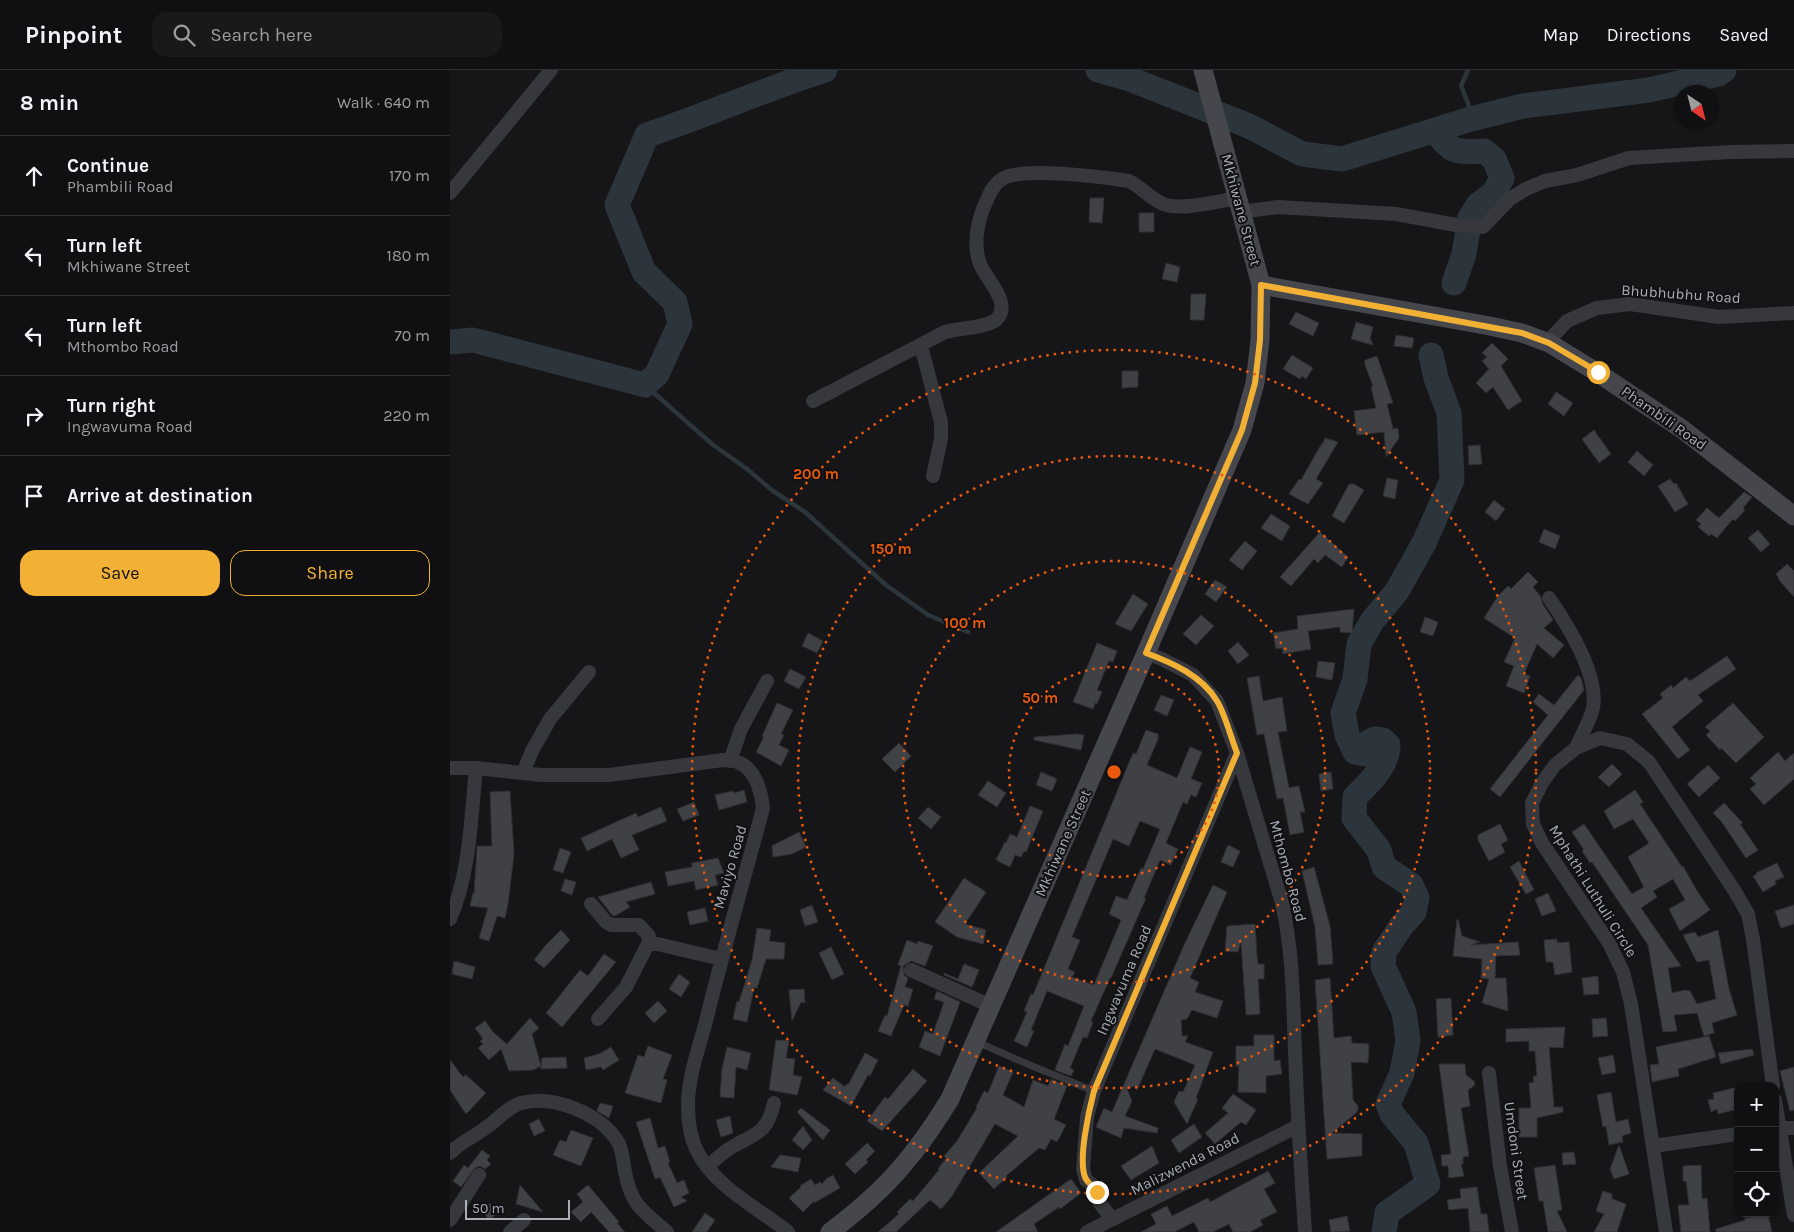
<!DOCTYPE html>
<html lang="en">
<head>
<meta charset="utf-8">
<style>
  :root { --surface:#101012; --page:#19191b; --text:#f1f3f6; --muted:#9c9d9f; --line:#303032; --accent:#f2b134 }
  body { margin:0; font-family:Karla,sans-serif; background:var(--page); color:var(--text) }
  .controls { position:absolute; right:15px; bottom:15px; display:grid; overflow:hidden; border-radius:10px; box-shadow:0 1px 4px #0004 }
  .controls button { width:45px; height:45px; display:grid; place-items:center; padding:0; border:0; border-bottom:1px solid var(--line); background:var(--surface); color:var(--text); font:25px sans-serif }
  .compass { position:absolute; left:1224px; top:15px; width:45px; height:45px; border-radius:50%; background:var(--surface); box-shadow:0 1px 4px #0004; rotate:145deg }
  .scale { position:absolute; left:15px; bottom:12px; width:105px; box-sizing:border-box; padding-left:5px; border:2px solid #a8adb8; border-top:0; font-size:14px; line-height:18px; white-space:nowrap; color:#a8adb8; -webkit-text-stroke:4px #111113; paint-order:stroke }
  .stop { position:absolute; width:15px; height:15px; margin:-11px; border:4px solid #f2b134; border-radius:50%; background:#fff }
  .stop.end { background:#f2b134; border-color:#fff; box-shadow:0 1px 5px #0008 }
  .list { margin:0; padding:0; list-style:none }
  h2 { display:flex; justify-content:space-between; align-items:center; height:65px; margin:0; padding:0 20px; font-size:21px }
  h2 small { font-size:16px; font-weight:400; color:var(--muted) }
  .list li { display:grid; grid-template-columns:32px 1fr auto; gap:15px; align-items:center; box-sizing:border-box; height:80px; padding:0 20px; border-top:1px solid var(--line) }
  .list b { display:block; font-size:19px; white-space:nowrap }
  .list p { margin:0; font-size:16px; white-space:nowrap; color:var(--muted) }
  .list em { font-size:16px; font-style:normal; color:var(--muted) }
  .actions { display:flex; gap:10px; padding:15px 20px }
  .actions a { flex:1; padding:11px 0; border:1px solid var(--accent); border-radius:15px; text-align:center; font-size:18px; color:var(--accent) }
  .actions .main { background:var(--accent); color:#111 }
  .icon { flex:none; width:28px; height:28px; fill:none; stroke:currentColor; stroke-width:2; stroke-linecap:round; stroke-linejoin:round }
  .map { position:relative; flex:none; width:1344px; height:1162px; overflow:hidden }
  header { display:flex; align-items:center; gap:30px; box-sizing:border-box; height:70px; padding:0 25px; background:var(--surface); border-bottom:1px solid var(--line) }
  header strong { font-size:24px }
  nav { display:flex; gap:28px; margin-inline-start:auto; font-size:18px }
  .search { width:350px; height:45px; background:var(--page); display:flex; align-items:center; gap:12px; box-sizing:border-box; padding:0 18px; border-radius:15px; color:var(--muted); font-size:19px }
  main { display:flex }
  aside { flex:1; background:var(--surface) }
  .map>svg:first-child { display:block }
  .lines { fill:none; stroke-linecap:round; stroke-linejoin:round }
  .stream { stroke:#2c353c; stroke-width:4.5 }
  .river { stroke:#2c353c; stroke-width:25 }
  .building { fill:#404145; stroke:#303034; fill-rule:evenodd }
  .lane { stroke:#37383d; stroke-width:7 }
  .street { stroke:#37383d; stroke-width:14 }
  .secondary { stroke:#45474d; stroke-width:19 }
  .route { stroke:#f2b134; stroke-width:6 }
  .ring { fill:none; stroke:#e8590c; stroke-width:2.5; stroke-dasharray:2.5 5 }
  .labels { text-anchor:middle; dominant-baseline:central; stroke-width:4; stroke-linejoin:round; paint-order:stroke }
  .street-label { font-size:15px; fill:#a8adb8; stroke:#111113 }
  .centre { fill:#e8590c; stroke:#111113; stroke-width:2.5 }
  .ring-label { font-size:15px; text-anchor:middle; font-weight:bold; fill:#e8590c; stroke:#111113; stroke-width:4; stroke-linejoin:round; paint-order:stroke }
</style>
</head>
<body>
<header>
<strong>Pinpoint</strong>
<div class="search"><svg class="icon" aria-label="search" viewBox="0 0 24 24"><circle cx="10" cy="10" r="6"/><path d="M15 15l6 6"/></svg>Search here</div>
<nav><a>Map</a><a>Directions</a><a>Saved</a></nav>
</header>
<main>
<aside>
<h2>8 min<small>Walk · 640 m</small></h2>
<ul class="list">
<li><svg class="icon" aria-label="ahead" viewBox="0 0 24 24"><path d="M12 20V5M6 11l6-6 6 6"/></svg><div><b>Continue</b><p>Phambili Road</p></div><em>170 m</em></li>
<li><svg class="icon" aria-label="left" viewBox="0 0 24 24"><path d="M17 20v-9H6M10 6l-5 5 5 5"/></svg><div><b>Turn left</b><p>Mkhiwane Street</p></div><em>180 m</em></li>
<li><svg class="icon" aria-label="left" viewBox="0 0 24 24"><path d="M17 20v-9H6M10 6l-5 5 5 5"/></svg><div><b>Turn left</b><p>Mthombo Road</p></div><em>70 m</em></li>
<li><svg class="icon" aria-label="right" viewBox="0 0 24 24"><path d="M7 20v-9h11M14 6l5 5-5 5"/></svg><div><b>Turn right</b><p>Ingwavuma Road</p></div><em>220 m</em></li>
<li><svg class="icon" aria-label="arrive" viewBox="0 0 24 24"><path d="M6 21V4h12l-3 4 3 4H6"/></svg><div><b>Arrive at destination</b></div></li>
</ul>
<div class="actions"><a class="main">Save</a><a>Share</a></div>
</aside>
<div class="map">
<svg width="1344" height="1162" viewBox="0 0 1344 1162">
  <rect width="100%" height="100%" fill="#161618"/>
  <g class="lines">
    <!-- stream -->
    <path class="stream" d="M1018,0L1011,16L1018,33L1021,49
      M195,315L262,374L297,399L323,421L355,442L436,515L478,545L518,562"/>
    <!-- river -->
    <path class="river" d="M648,0L680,9L799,56L852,84L892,89L1021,49L1073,36L1199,20L1268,4L1274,0
      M985,60C1001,84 1007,82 1034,81L1044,89L1052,108L1044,123L1028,135L1020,148L1014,184L1004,213
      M0,272L23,270L195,315L207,304L230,254L225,232L194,202L167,135L197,65C257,45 315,19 375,0
      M934,1162L937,1143L978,1114L966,1073L942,1044L938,1034L952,1003L958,970L954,942L933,896L934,882L952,855L964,842L967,828L961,815L934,797L929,780L904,748L905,727C919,713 938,696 938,675L933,670L925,669L919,672L915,684L905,682L897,665L893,643L905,609L909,574L922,551L947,521L974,473L1002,410L999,343L986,308L981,285"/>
  </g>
  <!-- building -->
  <path class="building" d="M640,128H654L652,153L639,152Z
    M689,143H704V162H689Z
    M716,193L730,197L727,212L712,209Z
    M741,224H756L754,250H740Z
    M846,242L869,253L863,266L839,254Z
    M906,252L923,257L920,268L923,275L901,269Z
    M946,265L964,268L962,278L944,276Z
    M1042,273L1058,289L1051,296L1072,331L1058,340L1043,317L1036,323L1026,313L1039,299L1032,291L1037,287L1032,283Z
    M842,285L863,298L856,309L852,306L850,309L833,299Z
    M927,286L943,333L937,334L943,359L948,358L949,368L936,387L934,362L907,365L904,341L926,338L921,317L923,316L915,295V290Z
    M672,301H688V317L672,318Z
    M1106,322L1123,333L1114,346L1098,334Z
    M1144,360L1161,384L1149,393L1132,369Z
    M875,368L888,372L866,409L873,413L858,434L839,424L849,409L851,410L872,373L871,377Z
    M1030,375L1032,394L1019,395L1018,376Z
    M1187,381L1203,395L1194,406L1178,392Z
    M937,408L948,410L945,429L933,426Z
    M1220,409L1224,414L1226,413L1238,434L1225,442L1208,416Z
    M899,414H904L914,420L894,453L882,446Z
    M1294,422L1302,427L1293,438L1295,440L1285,451L1283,449L1267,468L1261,464L1259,466L1248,457L1251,454L1246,450L1257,438L1269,448Z
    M1044,430L1055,439L1046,451L1035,442Z
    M821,444L840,456L832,471L811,458Z
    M1094,459L1110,466L1105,479L1089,472Z
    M1308,460L1320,474L1311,482L1298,468Z
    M870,462L898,487L892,497L875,485L868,493L864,489L841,516L830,507Z
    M795,471L807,481L792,500L779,490Z
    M1337,494L1344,501V527L1328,509L1329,508L1326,504Z
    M1078,502L1088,512L1083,517L1091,527L1092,533L1103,550L1094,558L1114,575L1103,588L1087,574L1074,604L1080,606L1074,623L1056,616L1064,596L1054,592L1065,568L1034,548L1048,526L1058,516L1061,519Z
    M765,510L777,517L766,532L755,524Z
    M683,524L698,534L681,561L665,554Z
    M904,539L902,563L890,562V557L858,561L861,579L833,584L832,578L826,579L823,563L848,559L847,546Z
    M751,545L764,556L746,575L733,564Z
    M975,547L988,552L983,566L970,562Z
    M358,563L373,571L367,583L352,576Z
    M788,572L799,585L788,594L778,581Z
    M647,573L667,581L663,592L659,591L647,620L652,622L647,634L645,633L643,639L623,632Z
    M1277,586L1286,599L1248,625L1253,631L1222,657L1240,680L1228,689L1192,644L1213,628L1210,624L1221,615L1223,618L1236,607L1240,611Z
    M868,591L885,593L882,610L866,607Z
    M340,599L356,607L349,619L334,611Z
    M1128,605L1131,608L1134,620L1050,727L1040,719L1098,645L1083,632L1089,624L1104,635Z
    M809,606L813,631L832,627L837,661L828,662L839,718L849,716L855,742H850L854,762L840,765L833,728L827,729L814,664L807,665L797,608Z
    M711,625L724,630L717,646L704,640Z
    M327,633L343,640L331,664L334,665L329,675L339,680L331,696L306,682L314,667L312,666Z
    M1283,633L1314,667L1286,693L1271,678L1270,680L1256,665L1260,661L1255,657Z
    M696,660L708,664V669L697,695L727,708L740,677L752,682L741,709L752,713L746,727L741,725L737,734L733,732L716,773L728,779L721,795L710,790L694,828H696L661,908H660L641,951L643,952L637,968L633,967L620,998L624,1000L621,1006L605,1000L615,974L618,976L634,936L597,921L581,960L584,961L577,977L564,971L577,942L574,941L581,924L583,925L683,683L686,684ZM690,751L710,759L693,799L691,798L677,830L666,826L659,844L671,850L644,915L622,907L625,902L618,899L630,870L622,867L663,769L679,776Z
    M627,664L634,665L631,680L584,670V667Z
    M449,673L461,686L445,702L432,689Z
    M1328,682L1335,691L1344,683V709L1314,735L1300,719L1306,714L1300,708Z
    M1162,694L1172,704L1159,717L1148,707Z
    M1258,695L1270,708L1249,727L1237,714Z
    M591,702L607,709L602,721L586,715Z
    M881,702L883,719L871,721L869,704Z
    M538,711L556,723L547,737L528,725Z
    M294,720L297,732L269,740L265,725L283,721L284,723Z
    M1185,720L1193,732L1190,734L1232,797L1233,796L1247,821L1260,840L1230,861L1219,839L1235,830L1223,809L1203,821L1207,827L1191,838L1231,896L1218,898L1222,923L1235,920L1240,921L1247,934L1266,929L1259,890L1247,892L1233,865L1245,862L1248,867L1268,860L1279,919L1287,945L1262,953L1264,963L1254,966L1247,943L1224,945L1227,961L1213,962L1198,875L1142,792L1140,793L1132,781L1134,780L1122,762L1134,754L1182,824L1194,817L1178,787L1199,773L1183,749L1164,759L1154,741Z
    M60,721L64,784L58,834L55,848L47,846L39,871L29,868L38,838L20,836L23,823H24L27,780V776H42L40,722Z
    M244,732L249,745L233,751L227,739Z
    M1274,733L1293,753L1290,754L1308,780L1296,788L1271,751L1263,743Z
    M580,736L593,741L576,782L574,781L571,787L565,785L560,797L546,790L555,772L556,773L560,764L567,767Z
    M211,737L217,751L182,765L189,780L171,788L162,769L137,781L131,768L186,743L188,747Z
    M478,737L491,747L481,759L468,748Z
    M1050,754L1058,770L1051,774L1055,782L1039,791L1028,770V765Z
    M349,762L356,777L342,784L323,787L322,776Z
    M778,775L790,781L783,797L771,792Z
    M110,778L121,782L113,803L103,800Z
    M268,788L274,803L265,805L268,815L246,820L244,811L218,816L215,802L242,797V793Z
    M1069,791L1084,820L1076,824L1060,797Z
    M1327,793L1334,807L1325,811L1326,814L1313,822L1303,806L1307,804L1306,803Z
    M864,797L880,856L883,894L868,895L865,857L852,801Z
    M514,808L536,822L515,854L536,860L533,874L507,867L485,852Z
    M115,809L126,812L122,825L111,821Z
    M201,812L205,824L176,832L180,837L165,846L162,845L148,827Z
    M763,815L777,822L740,908L749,912L745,922L773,931L767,948L742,940L737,949L731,950L732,966H738L735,972L763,982L746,1028L748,1029L737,1054L724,1032L729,1021L733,1022L745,995L705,979L687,1020L684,1016L677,1019L682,1031L675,1046L708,1058L707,1063L674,1058L671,1068L648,1058L646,1057L654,1038L662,1042L735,873Z
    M1098,823L1106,841L1092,846L1085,829Z
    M362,835L368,852L355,856L350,840Z
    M1344,835V854L1331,858L1325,841Z
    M255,838L258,851L240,855L237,842Z
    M1008,849L1012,866L1030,872L1021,875L1068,872L1070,885L1046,886L1045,908H1056L1058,941L1032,933L1039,909L1031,908L1032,889L1003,886L1007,850Z
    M805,854L807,886L808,894H814V909H808L810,944L796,945L791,872L788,882L775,881L777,856Z
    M307,858L321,860L319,871L335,873L334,889H316L307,918H304L297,952L283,949L287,931L289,932L302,890Z
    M111,860L120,870L94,898L84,890L95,876Z
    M1107,869V873L1119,872L1122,902L1105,905L1103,892H1096L1094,870Z
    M457,870L467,874L468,871L483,876L475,896L461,891L453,896L454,905L458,908L455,917L463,919L458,936L454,935L441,966L428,961L435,945L437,946L451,896L448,895Z
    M381,877L394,904L382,910L369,883Z
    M154,884L166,892L112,957L96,943L130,900L138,906Z
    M4,891L25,897L22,909L2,904Z
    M514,894L529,900L522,917L494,905V903L508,909Z
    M229,904L240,912L231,927L219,919Z
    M1148,906L1149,924L1134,925L1132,908Z
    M880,908L884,968L901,966L902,973L919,974L918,993L901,992L903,1030L908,1036V1039L907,1042L882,1063L912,1064V1086L877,1089L865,910Z
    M354,919L355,933L351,932L342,951L339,920Z
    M487,921L510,932L490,986L469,977L475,961L483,964L494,932L484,929Z
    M1001,928L1003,965L988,967L986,929Z
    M208,931L217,941L204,953L195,943Z
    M80,948L89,958L82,964L91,996L92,988L116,987L117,998L91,999V996L83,1000L59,1001L51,979L39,990L28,978L33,974L30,971L33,969L25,958L35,951L43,962L57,974Z
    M1156,948L1158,966L1143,967L1142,949Z
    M1115,957L1113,978L1099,977L1104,1037H1113V1042L1087,1048V1067H1069V1038H1081L1079,1013L1084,1012L1083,1006H1087L1085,981H1079V971L1056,972V959Z
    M804,965H824V991L830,990L832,1004L816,1006V1023L788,1022L789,996H786V976H804Z
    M1259,966L1266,987L1228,999L1229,1006L1202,1012L1200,995L1209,994L1206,977Z
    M326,970L339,971L336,988L345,989L343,1005L352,1007L347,1025L319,1020Z
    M198,976L222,985L213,1009L217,1010L211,1033L175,1023L188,985L194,987Z
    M161,977L169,990L153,1000L151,997L136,1000L134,988L149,984Z
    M277,977L301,983L297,1000L286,997L284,1028L270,1027L272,999Z
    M1302,979L1304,985L1271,994L1268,983Z
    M415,983L428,990L420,1006L418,1005L401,1036L373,1020L383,1008L395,1017L396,1014L398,1015Z
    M1163,985L1166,1002L1152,1005L1148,988Z
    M0,990L13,1007L16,1005L36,1023L16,1044L0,1020Z
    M989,994H1015L1016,1005L1024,1011L1025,1015L1018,1020L1020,1036L1011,1038L1019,1086L1013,1087V1094H1011L1014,1106L999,1108L998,1096H992L991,1085L1001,1084Z
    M549,996L563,1002L553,1025L574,1037L583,1010L598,1016L601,1009L617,1016L604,1049L616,1055L607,1072L601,1069L595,1080L589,1078L556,1106L557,1107L544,1119L529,1103L568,1066L545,1054L502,1126L491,1139L480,1130L446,1162H428L449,1144L447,1142L460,1129L463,1131L489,1100L488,1099L496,1088L494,1086L507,1071L527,1038L526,1037L534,1021L538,1023Z
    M1344,997V1040L1340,1041L1330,1001Z
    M463,999L477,1011L432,1061L417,1051L435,1027L438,1029Z
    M1288,1017V1039L1268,1044L1267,1039L1261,1042L1258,1030L1264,1029L1263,1023Z
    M1161,1022L1166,1052L1178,1049L1181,1063L1172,1066L1173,1072L1159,1075L1156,1056L1153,1057L1147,1025Z
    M783,1024L806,1040L796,1055L791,1052L765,1074L755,1063L778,1043L772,1038Z
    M150,1033L163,1036L159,1048L147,1041Z
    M351,1038L380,1060L373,1070L347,1042Z
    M280,1046L283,1063L271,1067L266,1050Z
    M200,1048L208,1078L215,1076L220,1092L218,1093L227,1113L234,1110L239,1123L231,1127L237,1131L224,1137L210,1107L205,1109L186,1052Z
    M89,1049L95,1061L84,1066L79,1054Z
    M744,1054L752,1067L729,1083L721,1070Z
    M353,1056L362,1070L353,1080L342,1070Z
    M121,1060L143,1068L131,1096L103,1085L110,1070L116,1072Z
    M417,1073L425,1081L416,1090L418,1092L405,1104L395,1094Z
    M1169,1075L1179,1104L1164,1109L1160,1099Z
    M702,1076L709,1093L681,1110L671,1096Z
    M32,1080L40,1086L37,1090L41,1094L35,1099L30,1096L25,1098L11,1117L3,1111L14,1095L18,1098Z
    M1124,1082L1126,1094L1113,1095L1112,1083Z
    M330,1085L351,1088L348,1102L321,1097Z
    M1105,1095L1112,1140L1107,1141L1117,1162H1098L1093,1131H1089L1084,1098Z
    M1251,1095L1252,1129L1257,1128L1260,1162H1231L1228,1135H1239L1236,1111H1233V1096Z
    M818,1101L825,1113L814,1119L827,1142L810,1150L813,1155L800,1162H783L779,1154L763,1162H749L744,1152L724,1162H691L706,1154L701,1144L717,1136L722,1146L758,1128L760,1132Z
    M383,1105L390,1118L364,1133V1131L353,1142L339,1128L351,1117L350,1116L361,1109L365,1115L370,1112L372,1114L376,1109Z
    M621,1109L631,1123L610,1139L609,1137L584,1154L588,1162H546Z
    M70,1115L93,1142L66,1134Z
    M138,1115L169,1152L167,1153L175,1162H159L141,1142L131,1152L121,1142L133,1132L127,1124Z
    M1027,1117L1031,1144H1037L1039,1162H1020L1018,1138L999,1140L997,1130L1011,1128L1010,1119Z
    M1153,1121L1162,1124V1129L1176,1134L1167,1162H1144L1154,1144L1146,1141Z
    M40,1133L48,1143L39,1150L31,1140Z
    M255,1143L265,1150L257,1162H242Z
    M1318,1144L1322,1162H1266V1159L1295,1150V1148Z
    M897,1146L900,1161L881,1162L879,1150Z"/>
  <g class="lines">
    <!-- lane -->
    <path class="lane" d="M527,972L582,996L644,1021"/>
    <!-- street -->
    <path class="street" d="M0,123L101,0
      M791,142L828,137L946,144L1006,155L1033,157L1060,129L1076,119L1095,111L1127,105L1179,88L1280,82L1344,81
      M1099,273L1104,265L1117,251L1147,238L1180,234L1269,247L1344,243
      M471,276L491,352V369L483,406
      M363,331L495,262C508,258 538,258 547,249C563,232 533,207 529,191C524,174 527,155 533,139C538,128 542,114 554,108C575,97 653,107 679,111C691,117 699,127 711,133C728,142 769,131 788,128
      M1099,528C1117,554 1149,605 1143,638C1140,651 1131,666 1126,678
      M696,583L712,589L743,605L767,631L787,683L832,833C843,881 843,931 845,980C847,1041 851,1101 855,1162
      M280,691L291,659L317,611
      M0,698H26L91,705H159L273,690C277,690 282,690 285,691C305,697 311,720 313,738C295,806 275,874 258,943C251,973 238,1004 238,1035C238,1050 240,1066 246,1079C264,1117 307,1137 338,1162
      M73,703L82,681L100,649L139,602
      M141,834L156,852L161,855H189L199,866V872L271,889
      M0,849C20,803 21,748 26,698
      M461,900L541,936
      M148,949L176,917L199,872
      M1039,1003L1050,1096L1062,1162
      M1325,1030L1344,1145
      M1325,1058H1344
      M1203,1076L1288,1064
      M0,1083C11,1072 22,1068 34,1059C47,1051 57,1037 71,1033C103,1024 151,1044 168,1072C173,1081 173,1092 175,1102C181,1135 193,1141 217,1162
      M257,1097C265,1090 273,1082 282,1077C306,1063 317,1064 324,1033
      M662,1149L649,1132L647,1122L644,1116L636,1110L633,1099L637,1047L644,1021L787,683
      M0,1150L29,1105
      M60,1162L74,1150
      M637,1162L848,1056
      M1216,1162L1181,934L1173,902L1159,873L1092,773L1083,754L1082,733L1092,713L1105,695L1126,678L1150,668L1177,674L1199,692L1284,820L1298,844L1303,869L1323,1016"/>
    <!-- secondary -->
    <path class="secondary" d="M811,215L1040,256L1072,263L1099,273L1148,303L1232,359L1344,446
      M380,1162C408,1141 436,1117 458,1089C474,1070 487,1050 500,1029L696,583L792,360L805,313L810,270L811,215L753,0"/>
  </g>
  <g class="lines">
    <!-- route -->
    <path class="route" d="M647,1122C644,1116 637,1113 635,1107C628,1089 639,1040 644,1021L787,683C781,668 775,644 767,631C752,606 723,593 696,583L792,360L805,313L810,270L811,215L1072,263L1099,273L1148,302"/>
  </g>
  <!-- distance rings -->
  <g class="ring">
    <circle cx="664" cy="702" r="105"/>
    <circle cx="664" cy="702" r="211"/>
    <circle cx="664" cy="702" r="316"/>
    <circle cx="664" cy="702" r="422"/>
  </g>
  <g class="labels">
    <!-- street labels -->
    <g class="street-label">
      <text transform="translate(791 140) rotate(75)">Mkhiwane Street</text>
      <text transform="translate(1231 224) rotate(4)">Bhubhubhu Road</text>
      <text transform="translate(1214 348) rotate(35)">Phambili Road</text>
      <text transform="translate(613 773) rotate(-66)">Mkhiwane Street</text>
      <text transform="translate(280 797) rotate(-74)">Maviyo Road</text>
      <text transform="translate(838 801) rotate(75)">Mthombo Road</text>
      <text transform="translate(1143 821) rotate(58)">Mphathi Luthuli Circle</text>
      <text transform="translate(674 910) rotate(-67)">Ingwavuma Road</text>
      <text transform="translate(1066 1081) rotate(82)">Umdoni Street</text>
      <text transform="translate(735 1094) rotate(-27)">Malizwenda Road</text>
    </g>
  </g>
  <circle cx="664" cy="702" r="8" class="centre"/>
  <g class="ring-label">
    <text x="366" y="409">200 m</text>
    <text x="441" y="484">150 m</text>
    <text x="515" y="558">100 m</text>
    <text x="590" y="633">50 m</text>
  </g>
</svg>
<div class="controls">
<button>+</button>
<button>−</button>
<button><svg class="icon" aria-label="locate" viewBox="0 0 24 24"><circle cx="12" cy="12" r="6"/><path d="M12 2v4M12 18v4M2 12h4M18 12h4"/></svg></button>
</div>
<svg class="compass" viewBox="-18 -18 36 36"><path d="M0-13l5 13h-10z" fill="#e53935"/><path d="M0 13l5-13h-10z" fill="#9c9d9f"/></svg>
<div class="scale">50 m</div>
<div class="stop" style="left:1148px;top:302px"></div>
<div class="stop end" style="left:647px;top:1122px"></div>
</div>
</main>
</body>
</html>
